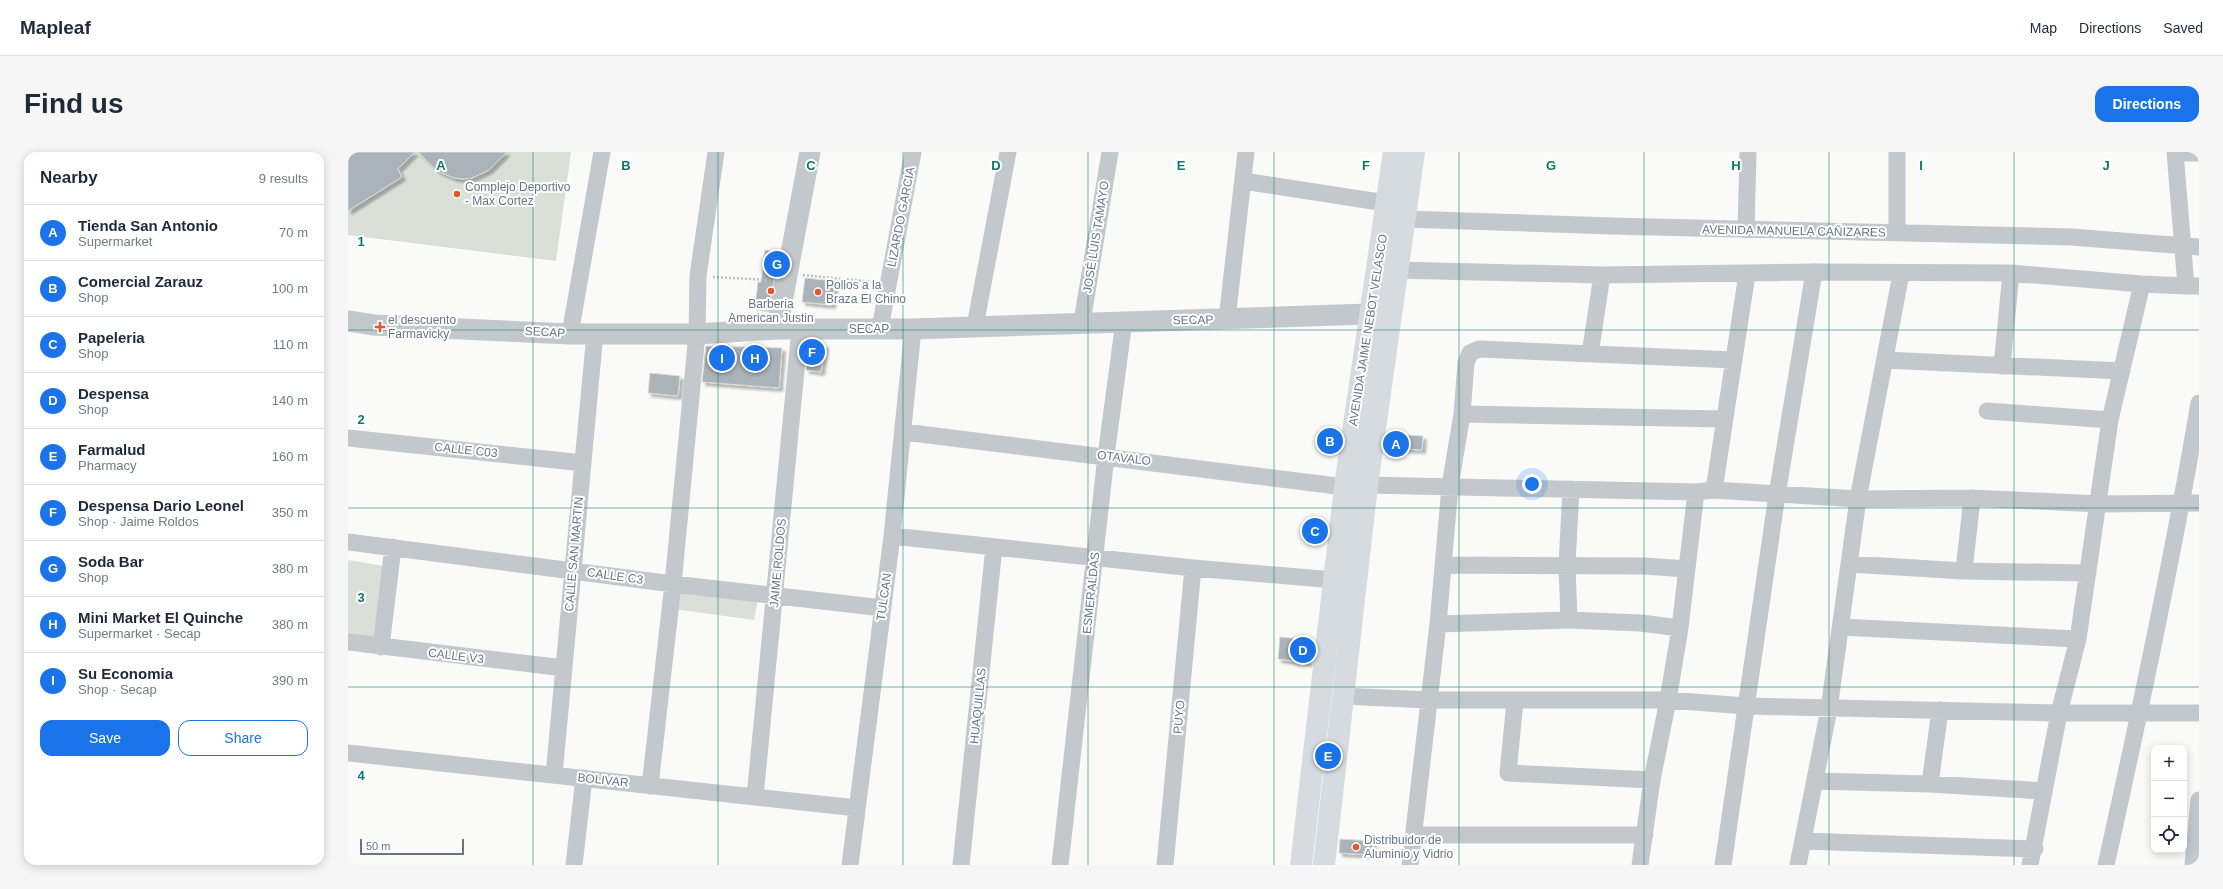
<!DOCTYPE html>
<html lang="en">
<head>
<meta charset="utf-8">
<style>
  :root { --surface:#fff; --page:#f6f6f7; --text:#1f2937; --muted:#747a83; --line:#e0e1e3; --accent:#1a73e8 }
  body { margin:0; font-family:Arial,sans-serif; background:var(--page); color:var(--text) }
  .controls { position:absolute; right:12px; bottom:12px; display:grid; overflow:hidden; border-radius:8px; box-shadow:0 2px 10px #0003 }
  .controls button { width:36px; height:36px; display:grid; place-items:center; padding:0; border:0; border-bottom:1px solid var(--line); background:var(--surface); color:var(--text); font:20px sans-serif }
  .scale { position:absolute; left:12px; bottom:10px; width:104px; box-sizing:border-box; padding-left:4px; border:2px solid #657683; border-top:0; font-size:11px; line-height:14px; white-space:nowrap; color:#657683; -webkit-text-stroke:3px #fff; paint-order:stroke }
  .you { position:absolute; left:1184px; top:332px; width:14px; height:14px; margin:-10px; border:3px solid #fff; border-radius:50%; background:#1a73e8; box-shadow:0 0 0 6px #1a73e833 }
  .badge { display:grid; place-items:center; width:26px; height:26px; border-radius:50%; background:var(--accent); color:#fff; font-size:13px; font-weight:700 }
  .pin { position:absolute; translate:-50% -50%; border:2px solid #fff; box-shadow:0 1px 4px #0006 }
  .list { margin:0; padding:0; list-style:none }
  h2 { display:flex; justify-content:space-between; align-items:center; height:52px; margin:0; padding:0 16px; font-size:17px }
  h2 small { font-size:13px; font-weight:400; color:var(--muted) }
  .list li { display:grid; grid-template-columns:26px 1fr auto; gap:12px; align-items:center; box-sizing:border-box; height:56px; padding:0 16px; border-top:1px solid var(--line) }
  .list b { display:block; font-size:15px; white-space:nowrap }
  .list p { margin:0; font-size:13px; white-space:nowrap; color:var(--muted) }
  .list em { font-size:13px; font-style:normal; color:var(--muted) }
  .actions { display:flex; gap:8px; padding:12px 16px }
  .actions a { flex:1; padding:9px 0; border:1px solid var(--accent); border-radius:12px; text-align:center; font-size:14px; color:var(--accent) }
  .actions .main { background:var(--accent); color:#fff }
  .icon { flex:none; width:22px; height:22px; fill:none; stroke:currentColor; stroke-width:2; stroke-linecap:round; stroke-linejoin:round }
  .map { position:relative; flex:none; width:1851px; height:713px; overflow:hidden; border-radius:12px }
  header { display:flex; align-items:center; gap:24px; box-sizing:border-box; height:56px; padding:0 20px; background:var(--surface); border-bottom:1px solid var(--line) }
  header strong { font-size:19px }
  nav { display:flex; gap:22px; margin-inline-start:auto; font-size:14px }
  .intro { display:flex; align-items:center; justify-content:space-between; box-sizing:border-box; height:96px; padding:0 24px }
  h1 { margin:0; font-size:28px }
  .button { padding:10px 18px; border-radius:12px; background:var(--accent); color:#fff; font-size:14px; font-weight:700 }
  main { display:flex; gap:24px; padding:0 24px }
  aside { flex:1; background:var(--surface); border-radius:12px; box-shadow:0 2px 10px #0003 }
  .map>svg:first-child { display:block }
  .green { fill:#dadfd7 }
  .building { fill:#aab3b9; stroke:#dcdcda; filter:url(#shadow) }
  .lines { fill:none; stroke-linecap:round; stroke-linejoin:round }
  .path { stroke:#bbbfc2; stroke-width:2.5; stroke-dasharray:2 2; stroke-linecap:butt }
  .minor { stroke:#c3c8cc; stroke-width:17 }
  .tertiary { stroke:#c3c8cc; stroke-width:21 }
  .secondary { stroke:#d6dbdf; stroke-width:22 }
  .grid { fill:none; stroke:#0f766e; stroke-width:1; stroke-opacity:0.55 }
  .poi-dot { fill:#e4572e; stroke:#fff; stroke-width:1.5 }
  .labels { text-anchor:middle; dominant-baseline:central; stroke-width:4; stroke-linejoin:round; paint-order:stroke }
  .poi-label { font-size:12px; fill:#657683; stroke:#fff; text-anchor:start }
  .street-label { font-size:12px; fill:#657683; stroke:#fff }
  .grid-label { font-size:13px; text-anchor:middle; font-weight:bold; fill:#0f766e; stroke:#fff; stroke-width:4; stroke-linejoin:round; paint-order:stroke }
</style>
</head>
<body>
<header>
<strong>Mapleaf</strong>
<nav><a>Map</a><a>Directions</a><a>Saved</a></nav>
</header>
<div class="intro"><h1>Find us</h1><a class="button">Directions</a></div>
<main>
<aside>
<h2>Nearby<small>9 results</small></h2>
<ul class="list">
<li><span class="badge">A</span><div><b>Tienda San Antonio</b><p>Supermarket</p></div><em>70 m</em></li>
<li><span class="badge">B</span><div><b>Comercial Zarauz</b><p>Shop</p></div><em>100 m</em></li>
<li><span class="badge">C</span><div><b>Papeleria</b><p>Shop</p></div><em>110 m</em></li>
<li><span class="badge">D</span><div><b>Despensa</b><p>Shop</p></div><em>140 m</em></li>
<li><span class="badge">E</span><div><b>Farmalud</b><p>Pharmacy</p></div><em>160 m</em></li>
<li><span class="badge">F</span><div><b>Despensa Dario Leonel</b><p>Shop · Jaime Roldos</p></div><em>350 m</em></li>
<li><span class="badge">G</span><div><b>Soda Bar</b><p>Shop</p></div><em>380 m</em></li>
<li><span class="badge">H</span><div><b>Mini Market El Quinche</b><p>Supermarket · Secap</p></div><em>380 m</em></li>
<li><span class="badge">I</span><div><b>Su Economia</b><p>Shop · Secap</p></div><em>390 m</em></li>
</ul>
<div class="actions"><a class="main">Save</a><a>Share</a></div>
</aside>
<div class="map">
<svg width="1851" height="713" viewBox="0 0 1851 713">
  <defs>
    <filter id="shadow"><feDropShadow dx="3.5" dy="3.5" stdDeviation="1" flood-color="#0004"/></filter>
  </defs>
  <rect width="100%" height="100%" fill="#fafaf8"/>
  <!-- green -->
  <path class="green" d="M0,0H223L208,109L0,83Z
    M0,408L36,414L26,486L0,482Z
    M328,440L410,448L406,468L326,457Z"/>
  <!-- building -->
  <path class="building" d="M0,0H67L50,17L54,25L0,59Z
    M70,0H159L141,18L124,26L115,27L106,26L89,19Z
    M417,98L431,100L421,156L407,154L410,130H413Z
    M457,126L487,129L484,153L454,150Z
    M461,191L477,193L473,220L458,218Z
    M358,194L434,196L431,236L354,230Z
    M302,221L332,224L330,244L300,241Z
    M970,280L988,282L986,293L968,290Z
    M1040,282L1075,284L1074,298L1040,296Z
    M960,372L975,374L973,386L959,384Z
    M932,485L963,488L960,511L930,507Z
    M992,687L1025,689L1024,703L991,701Z"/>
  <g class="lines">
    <!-- path -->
    <path class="path" d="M455,123L526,130
      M365,125L422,128"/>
    <!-- minor -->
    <path class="minor" d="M1827,0L1838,134H1851
      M1827,1H1851
      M895,29L1038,51
      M1057,67L1263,74L1723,85L1851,95
      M1398,78L1400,0
      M1549,81V0
      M1049,118L1254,123L1466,120L1663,121L1794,132
      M879,167L898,0
      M734,170L762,0
      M627,174L660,0
      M532,176L565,0
      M222,182L254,0
      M1242,202L1254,123
      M1537,208L1774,219
      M1654,214L1663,121
      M1639,259L1762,268
      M1114,262L1375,267
      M556,280L997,335
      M0,286L235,311
      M1019,333L1348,340L1366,338L1510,347L1624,346L1751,352L1851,351
      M1366,338L1399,122
      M544,384L845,416L986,428
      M0,390L325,432L535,456
      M1501,412L1616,419L1740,421
      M1095,413L1296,414L1339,417
      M1616,419L1624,346
      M1221,468L1219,413L1223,337
      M1090,472L1221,468L1293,471L1332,476
      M1493,475L1730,487
      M0,490L216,516
      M33,495L45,395
      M994,544L1081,548H1320L1398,554L1711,561H1851
      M1167,549L1160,621L1304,628
      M0,601L509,656
      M206,623L247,181
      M1467,629L1582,632L1696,639
      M1582,632L1592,558
      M302,634L325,432L349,182L350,124L368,0
      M407,645L452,177
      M1066,683H1297
      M1455,689L1687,697
      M226,713L236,626
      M502,713L544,384L565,177
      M613,713L646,395
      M712,713L758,304L776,169
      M817,713L845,416
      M1062,713L1090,472L1102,334L1114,262L1118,211L1122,201L1131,197L1386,208
      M1292,713L1304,628L1320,548L1332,476L1348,340
      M1375,713L1429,343L1466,120
      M1450,713L1481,557L1510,347L1553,122
      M1682,713L1711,561L1730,487L1762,268L1794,132L1838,134
      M1758,713C1792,560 1825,406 1851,251
      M1845,713L1851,648"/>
    <!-- tertiary -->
    <path class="tertiary" d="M0,169L26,173L222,182H349L429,177H565L1021,162L1038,165
      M429,177L462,0"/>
    <!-- secondary -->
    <path class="secondary" d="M953,713L997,335L1046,0
      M976,713L1019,333L1066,0"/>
  </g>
  <!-- grid -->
  <path class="grid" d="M185,0V713M370,0V713M555,0V713M740,0V713M926,0V713M1111,0V713M1296,0V713M1481,0V713M1666,0V713M0,178H1851M0,356H1851M0,535H1851"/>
  <!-- markers -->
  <g class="poi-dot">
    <circle cx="109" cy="42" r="4"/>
    <circle cx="423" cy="139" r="4"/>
    <circle cx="470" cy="140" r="4"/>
    <path d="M30 169h4v4h4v4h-4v4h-4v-4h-4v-4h4z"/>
    <circle cx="1008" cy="695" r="4"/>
  </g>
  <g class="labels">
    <!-- poi labels -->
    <g class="poi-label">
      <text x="117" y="35">Complejo Deportivo<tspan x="117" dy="14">- Max Cortez</tspan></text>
      <text x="478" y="133">Pollos a la<tspan x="478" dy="14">Braza El Chino</tspan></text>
      <text x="423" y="152" text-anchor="middle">Barberia<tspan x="423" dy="14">American Justin</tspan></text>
      <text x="40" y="168">el descuento<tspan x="40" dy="14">Farmavicky</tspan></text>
      <text x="1016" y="688">Distribuidor de<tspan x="1016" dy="14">Aluminio y Vidrio</tspan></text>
    </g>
    <!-- street labels -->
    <g class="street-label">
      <text transform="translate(553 65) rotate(-79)">LIZARDO GARCIA</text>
      <text transform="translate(1446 79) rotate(1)">AVENIDA MANUELA CAÑIZARES</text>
      <text transform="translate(748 85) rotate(-81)">JOSÉ LUIS TAMAYO</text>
      <text transform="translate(845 168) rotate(-1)">SECAP</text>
      <text x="521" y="177">SECAP</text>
      <text transform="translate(1020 178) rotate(-81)">AVENIDA JAIME NEBOT VELASCO</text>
      <text transform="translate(197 180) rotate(3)">SECAP</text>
      <text transform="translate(118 298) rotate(6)">CALLE C03</text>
      <text transform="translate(776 306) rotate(7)">OTAVALO</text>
      <text transform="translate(226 402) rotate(-85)">CALLE SAN MARTIN</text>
      <text transform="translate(430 411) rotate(-85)">JAIME ROLDOS</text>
      <text transform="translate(267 424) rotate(8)">CALLE C3</text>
      <text transform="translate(743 441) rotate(-84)">ESMERALDAS</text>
      <text transform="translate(536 445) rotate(-82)">TULCAN</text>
      <text transform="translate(108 504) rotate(7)">CALLE V3</text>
      <text transform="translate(630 554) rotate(-84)">HUAQUILLAS</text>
      <text transform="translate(831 565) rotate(-85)">PUYO</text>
      <text transform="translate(255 628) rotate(6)">BOLIVAR</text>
    </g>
  </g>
  <g class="grid-label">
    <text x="93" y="18">A</text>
    <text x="278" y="18">B</text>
    <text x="463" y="18">C</text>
    <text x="648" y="18">D</text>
    <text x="833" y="18">E</text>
    <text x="1018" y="18">F</text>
    <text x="1203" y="18">G</text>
    <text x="1388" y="18">H</text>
    <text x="1573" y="18">I</text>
    <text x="1758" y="18">J</text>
    <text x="13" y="94">1</text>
    <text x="13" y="272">2</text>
    <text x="13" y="450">3</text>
    <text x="13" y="628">4</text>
  </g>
</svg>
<div class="controls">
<button>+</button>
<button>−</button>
<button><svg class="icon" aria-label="locate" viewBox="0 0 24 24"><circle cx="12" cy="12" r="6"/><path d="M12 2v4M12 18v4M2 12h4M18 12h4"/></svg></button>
</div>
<div class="scale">50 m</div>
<div class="you"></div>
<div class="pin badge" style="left:1048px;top:292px">A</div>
<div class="pin badge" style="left:982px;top:289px">B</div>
<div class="pin badge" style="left:967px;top:379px">C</div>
<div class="pin badge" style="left:955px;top:498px">D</div>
<div class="pin badge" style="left:980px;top:604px">E</div>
<div class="pin badge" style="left:464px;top:200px">F</div>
<div class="pin badge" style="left:429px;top:112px">G</div>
<div class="pin badge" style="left:407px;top:206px">H</div>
<div class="pin badge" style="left:374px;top:206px">I</div>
</div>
</main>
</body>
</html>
